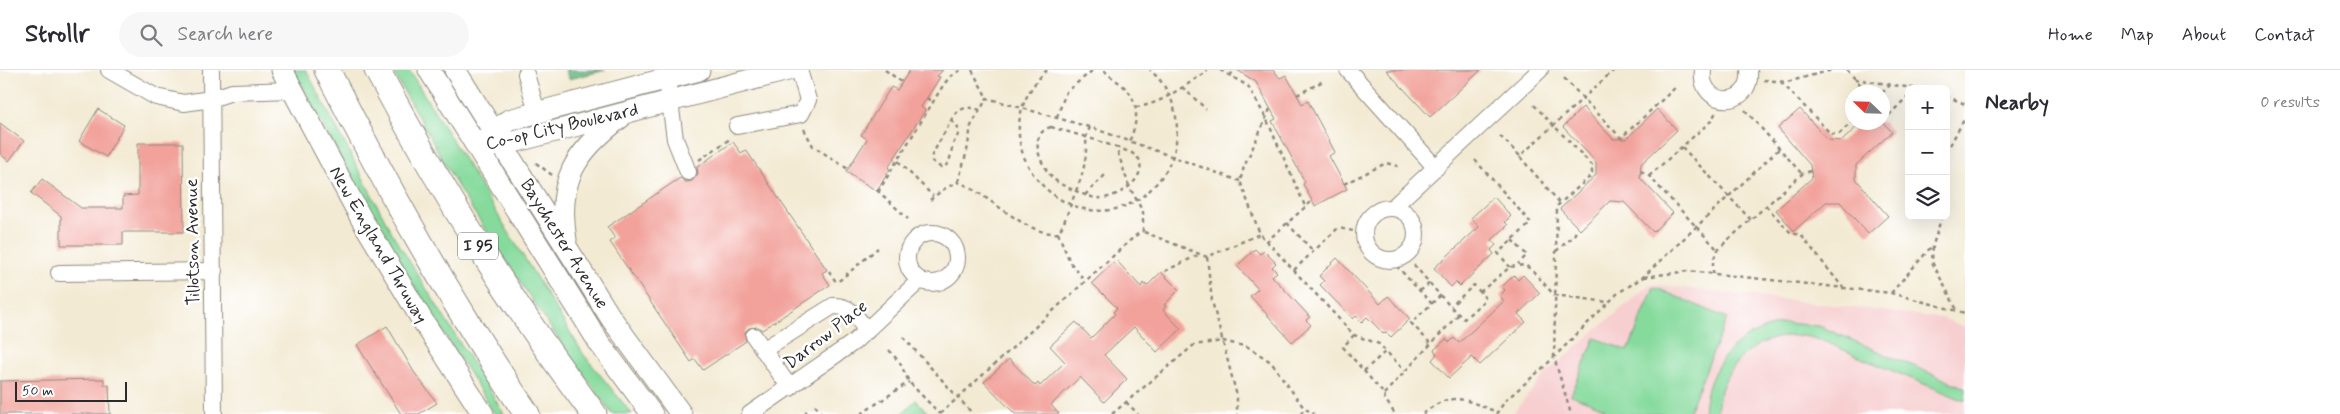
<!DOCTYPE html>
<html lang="en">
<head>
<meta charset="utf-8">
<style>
  :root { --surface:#fff; --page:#f7f7f7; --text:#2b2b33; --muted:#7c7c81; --line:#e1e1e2 }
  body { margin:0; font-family:Mynerve,sans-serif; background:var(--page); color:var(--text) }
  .controls { position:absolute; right:15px; top:15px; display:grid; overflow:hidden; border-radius:8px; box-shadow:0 5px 20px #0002 }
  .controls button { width:45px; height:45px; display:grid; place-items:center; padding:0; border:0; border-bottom:1px solid var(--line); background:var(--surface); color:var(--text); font:25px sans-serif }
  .compass { position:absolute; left:1845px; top:15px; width:45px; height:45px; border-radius:50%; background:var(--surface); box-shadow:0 5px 20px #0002; rotate:293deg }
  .scale { position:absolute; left:15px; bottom:12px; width:112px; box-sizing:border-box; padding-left:5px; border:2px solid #2b2b2b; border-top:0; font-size:14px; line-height:18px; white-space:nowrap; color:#2b2b2b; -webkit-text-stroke:4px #fff; paint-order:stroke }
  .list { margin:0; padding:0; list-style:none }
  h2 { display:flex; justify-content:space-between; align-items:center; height:65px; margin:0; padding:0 20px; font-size:21px }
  h2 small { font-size:16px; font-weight:400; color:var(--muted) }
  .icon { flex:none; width:28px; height:28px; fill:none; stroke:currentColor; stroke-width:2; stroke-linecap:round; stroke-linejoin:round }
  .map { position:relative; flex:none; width:1965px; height:344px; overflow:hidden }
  header { display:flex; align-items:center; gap:30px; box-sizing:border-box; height:70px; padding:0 25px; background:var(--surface); border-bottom:1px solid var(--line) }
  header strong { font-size:24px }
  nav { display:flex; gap:28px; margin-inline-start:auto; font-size:18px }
  .search { width:350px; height:45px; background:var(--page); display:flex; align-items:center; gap:12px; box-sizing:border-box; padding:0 18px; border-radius:28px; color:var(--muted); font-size:19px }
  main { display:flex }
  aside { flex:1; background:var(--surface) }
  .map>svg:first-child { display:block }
  .built { fill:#f7cfd0 }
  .green { fill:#85da9c; stroke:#588264 }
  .forest { fill:#6cba84; stroke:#4c7258 }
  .building { fill:#f2a29b }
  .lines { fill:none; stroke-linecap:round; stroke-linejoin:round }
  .minor-casing { stroke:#8f8a7f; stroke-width:18 }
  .major-casing { stroke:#8f8a7f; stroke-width:23 }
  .highway-casing { stroke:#8f8a7f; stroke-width:27 }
  .path { stroke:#8f8a7f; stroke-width:2.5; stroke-dasharray:4 4; stroke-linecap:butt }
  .minor { stroke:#fff; stroke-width:16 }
  .major { stroke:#fff; stroke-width:21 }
  .highway { stroke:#fff; stroke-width:25 }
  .labels { text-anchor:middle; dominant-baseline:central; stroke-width:5; stroke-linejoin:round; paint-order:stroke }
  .shield { fill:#fff; stroke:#6b6b6b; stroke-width:1 }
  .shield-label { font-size:16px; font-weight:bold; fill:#2b2b2b }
  .street-label { font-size:18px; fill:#2b2b2b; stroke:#fff }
</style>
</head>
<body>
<header>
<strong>Strollr</strong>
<div class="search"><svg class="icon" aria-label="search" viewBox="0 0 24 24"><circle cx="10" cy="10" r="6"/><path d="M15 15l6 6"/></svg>Search here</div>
<nav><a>Home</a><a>Map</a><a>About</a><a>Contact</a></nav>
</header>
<main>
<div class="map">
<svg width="1965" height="344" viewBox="0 0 1965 344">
  <rect width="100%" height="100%" fill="#fff"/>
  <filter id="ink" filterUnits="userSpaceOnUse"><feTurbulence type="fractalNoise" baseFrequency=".02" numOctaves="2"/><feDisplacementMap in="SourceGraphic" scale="10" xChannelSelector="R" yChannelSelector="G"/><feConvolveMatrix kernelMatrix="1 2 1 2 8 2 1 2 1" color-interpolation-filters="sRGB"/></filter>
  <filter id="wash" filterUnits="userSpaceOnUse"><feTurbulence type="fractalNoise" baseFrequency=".0096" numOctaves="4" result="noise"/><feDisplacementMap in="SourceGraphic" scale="20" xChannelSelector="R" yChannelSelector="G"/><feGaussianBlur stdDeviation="1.12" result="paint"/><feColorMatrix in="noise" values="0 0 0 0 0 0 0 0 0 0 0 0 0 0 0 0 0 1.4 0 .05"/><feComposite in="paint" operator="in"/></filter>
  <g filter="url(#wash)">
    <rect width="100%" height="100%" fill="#f3ead3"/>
    <!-- built -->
    <path class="built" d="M1650,214L1942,248L1965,257V344H1512L1546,303Z"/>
    <!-- green -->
    <path class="green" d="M293,0H306L392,163L504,344H495L385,170Z
      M392,0H409L584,285L632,344H612L548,254L462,124Z
      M1654,217L1727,248L1688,344H1603L1604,338L1571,325L1595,268L1628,281Z
      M1785,253L1819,256L1965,318V331C1930,316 1894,302 1859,287C1841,279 1821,268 1802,266C1755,262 1718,299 1717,344H1704C1706,295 1737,262 1785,253Z
      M916,330L929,344H901Z"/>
    <!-- forest -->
    <path class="forest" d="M565,0H606L569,9Z"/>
    <g id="blocks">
      <!-- building -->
      <path class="building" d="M910,0H943L937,6L940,7L921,37L925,40L888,98L890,99L877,121L846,102L867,69L861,65L891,17L897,20Z
        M1237,0H1273L1280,8L1286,5L1302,34L1308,31L1335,82L1329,86L1347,119L1315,136L1303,114L1305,112L1272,51L1276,49L1256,12Z
        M1386,0H1481L1430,47Z
        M1583,37L1613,69H1626L1657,39L1677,60L1641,94L1640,108L1673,143L1653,162L1624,132L1610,131L1580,160L1560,139L1596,105V92L1563,57Z
        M98,39L124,55L106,87L79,71Z
        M1800,39L1828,70L1842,71L1862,52H1883L1892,62L1856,95V109L1888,146L1868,164L1840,132H1826L1794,161L1776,140L1812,108L1810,95L1778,58Z
        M0,53L24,71L9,91L0,84Z
        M733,72L741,83L746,80L827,200L822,203L830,215L762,260L758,257L749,258L745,262L746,271L703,300L695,289L691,292L610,172L615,168L607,157L680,108L686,112L692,111L698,104L697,97Z
        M138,73H183L184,162H123V175H61V146L31,123L42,109L81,138H123V126L138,125Z
        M1494,127L1511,146L1505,152L1508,155L1492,170L1496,175L1491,180L1494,184L1460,216L1456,212L1451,217L1434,198L1479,157L1471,148Z
        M1255,179L1260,184L1264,181L1276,193L1272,197L1277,202L1272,206L1310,247L1306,250L1311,255L1292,272L1250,226L1258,219L1237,196Z
        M1337,188L1380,234L1388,226L1410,249L1391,267L1386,262L1384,264L1367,247L1362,252L1356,246L1353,249L1320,215L1324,211L1319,206Z
        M1116,190L1141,217L1144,213L1147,216L1161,202L1179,220L1164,235L1166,236L1163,240L1181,259L1157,282L1134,257L1104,285L1127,309L1104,332L1080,307L1051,335L1059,344H1015L984,312L1009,289L1035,316L1038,313L1040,316L1065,292L1050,276L1076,252L1091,268L1115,244L1113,242L1117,238L1092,213Z
        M1514,205L1518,210L1523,205L1540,223L1518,244L1526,252L1480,295L1472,287L1449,308L1432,290L1437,284L1434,280L1446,269L1450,272L1454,268L1459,273L1504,231L1500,226L1505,220L1502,217Z
        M387,256L414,302L437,333L419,344H401L357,275Z
        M104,309V315H109L110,344H0V311Z"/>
    </g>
  </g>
  <g filter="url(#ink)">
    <use href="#blocks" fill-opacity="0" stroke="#8f8a7f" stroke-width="1"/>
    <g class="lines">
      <!-- minor casing -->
      <g class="minor-casing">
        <path id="minor" d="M109,0L156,27L184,33L211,29L232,22L291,20
          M211,0L214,344
          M1348,0L1436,98
          M1703,0C1698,38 1753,40 1749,0
          M526,4L537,42
          M667,9L675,69L688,102
          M737,56L801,44L808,30L799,0
          M1392,138L1540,0
          M1364 164a26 26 0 1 1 52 0a26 26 0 1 1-52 0Z
          M907 188a25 25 0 1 1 50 0a25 25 0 1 1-50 0Z
          M59,203L214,201
          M754,266L790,318
          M763,280L833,236C851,235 857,248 867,261
          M750,344L854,272L920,210"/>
      </g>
      <!-- major casing -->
      <g class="major-casing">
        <path id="major" d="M282,0L361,148L421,248L483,344
          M429,0L600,274L652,344
          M455,0L611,248L681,344
          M484,70L509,50L699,0
          M490,76L502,75L788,0
          M566,170C556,111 575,82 621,47"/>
      </g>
      <!-- highway casing -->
      <g class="highway-casing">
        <path id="highway" d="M327,0C387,118 452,234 527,344
          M377,0C441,120 512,235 594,344"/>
      </g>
      <!-- path -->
      <path class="path" d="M885,0L902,12
        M972,0L987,28
        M1047,0C965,78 1081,189 1152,118C1164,106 1174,90 1176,72C1180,45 1171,18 1150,0
        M1104,0C1110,7 1116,10 1122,15C1141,31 1138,52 1129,72
        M1220,0L1248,16L1266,48L1305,136
        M1847,0L1867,22
        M1230,6L1234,0
        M1564,8L1621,68L1677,16
        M1855,9L1919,19
        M1764,10L1787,12L1832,0
        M1781,12L1831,64H1839L1852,52
        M1182,17L1206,39
        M1882,23L1892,13
        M1297,25L1325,10
        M1946,26L1965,34
        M927,28L933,33
        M1534,35L1592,95V105L1557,136L1554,287L1571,344
        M1136,37C1160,35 1185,15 1205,3L1207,0
        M1270,39L1244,97L1240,111L1260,164L1354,265L1379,274L1405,301
        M1882,39L1890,44L1909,25
        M1745,40L1802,104
        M1057,47L1066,22L1093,0
        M951,51L957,55L959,63L953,74L949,93L945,96L940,97L932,91V85L954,45C962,37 969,36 980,40
        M1051,57L1086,67C1087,87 1084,102 1076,121C1069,118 1061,115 1055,110C1041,98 1026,64 1051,57Z
        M804,59L813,76L848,99
        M1500,66L1520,86L1614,0
        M1682,77L1751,150
        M1946,82L1965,48
        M1520,87L1560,133
        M699,90L730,69
        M1475,90L1531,153L1498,183L1510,197
        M898,91L933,126
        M536,93L552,105
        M1641,101L1649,106L1718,180
        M1649,106L1711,51L1716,42
        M958,112L967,81L971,56L987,28L1089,57
        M1344,114L1386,93L1398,96
        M877,120L908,149
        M878,122L944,14L951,6L961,0
        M1085,125L1107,103
        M930,130L944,119L958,112C988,123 1027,167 1058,163L1063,155L1076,121C1085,125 1093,129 1103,128C1120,126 1147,109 1139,89L1132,83L1116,77
        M1766,136L1791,163L1801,165L1844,219
        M1942,146L1933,175L1932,192L1957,240
        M1287,153L1313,181
        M1143,161V142L1129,116L1116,77L1086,67L1090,57L1240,111
        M1144,162L1207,187L1260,164
        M1058,163L1070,192L1085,211
        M1512,170L1527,185L1518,194
        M1266,172L1312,131
        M1556,181L1574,166L1577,158
        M1207,187L1212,231L1237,326V344
        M1391,190L1432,234
        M1414,195C1430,213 1445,233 1464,249L1486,229L1474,215L1451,236
        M1294,200L1338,158L1364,163
        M829,201L836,212L840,210L878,178
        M1165,201L1200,184
        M1713,204V190L1719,178L1802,104L1811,101
        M1644,207L1688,201L1891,223L1965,243
        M1420,221L1430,213
        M1480,222L1510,197L1525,195L1533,201L1554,225L1608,232
        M1891,223L1932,176
        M1354,265L1343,277L1384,324L1385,329L1395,344
        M903,267L973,344
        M1430,273L1411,253L1441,225
        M889,280L900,293L909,312L940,344
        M1364,301L1386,281
        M1384,324L1458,245
        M1126,332L1138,344
        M815,335L822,344
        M805,341L808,344
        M861,344L909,312
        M940,344L1135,166L1143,161
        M1112,344L1194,275L1223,271L1248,277L1271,292L1304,338L1314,344
        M1301,344L1304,338
        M1423,344C1453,319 1464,330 1497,342
        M1496,344L1506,330L1546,295L1618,223L1642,208L1780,78"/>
      <!-- minor -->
      <use href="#minor" class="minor"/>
      <!-- major -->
      <use href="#major" class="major"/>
      <!-- highway -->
      <use href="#highway" class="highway"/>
    </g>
  </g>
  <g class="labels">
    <!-- shield labels -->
    <rect class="shield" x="458" y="162.5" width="40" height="27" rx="4"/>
    <g class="shield-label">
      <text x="478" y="176">I 95</text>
    </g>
    <!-- street labels -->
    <g class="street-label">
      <text transform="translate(562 57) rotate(-13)">Co-op City Boulevard</text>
      <text transform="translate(193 172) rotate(-91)">Tillotson Avenue</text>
      <text transform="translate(564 174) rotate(58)">Baychester Avenue</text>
      <text transform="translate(378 175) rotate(60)">New England Thruway</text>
      <text transform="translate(826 265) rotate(-38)">Darrow Place</text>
    </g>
  </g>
</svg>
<div class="controls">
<button>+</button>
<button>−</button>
<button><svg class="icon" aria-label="layers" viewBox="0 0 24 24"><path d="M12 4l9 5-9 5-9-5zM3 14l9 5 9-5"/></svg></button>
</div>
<svg class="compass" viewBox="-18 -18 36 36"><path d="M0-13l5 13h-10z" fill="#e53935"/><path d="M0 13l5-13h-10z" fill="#7c7c81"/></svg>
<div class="scale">50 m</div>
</div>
<aside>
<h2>Nearby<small>0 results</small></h2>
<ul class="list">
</ul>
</aside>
</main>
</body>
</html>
